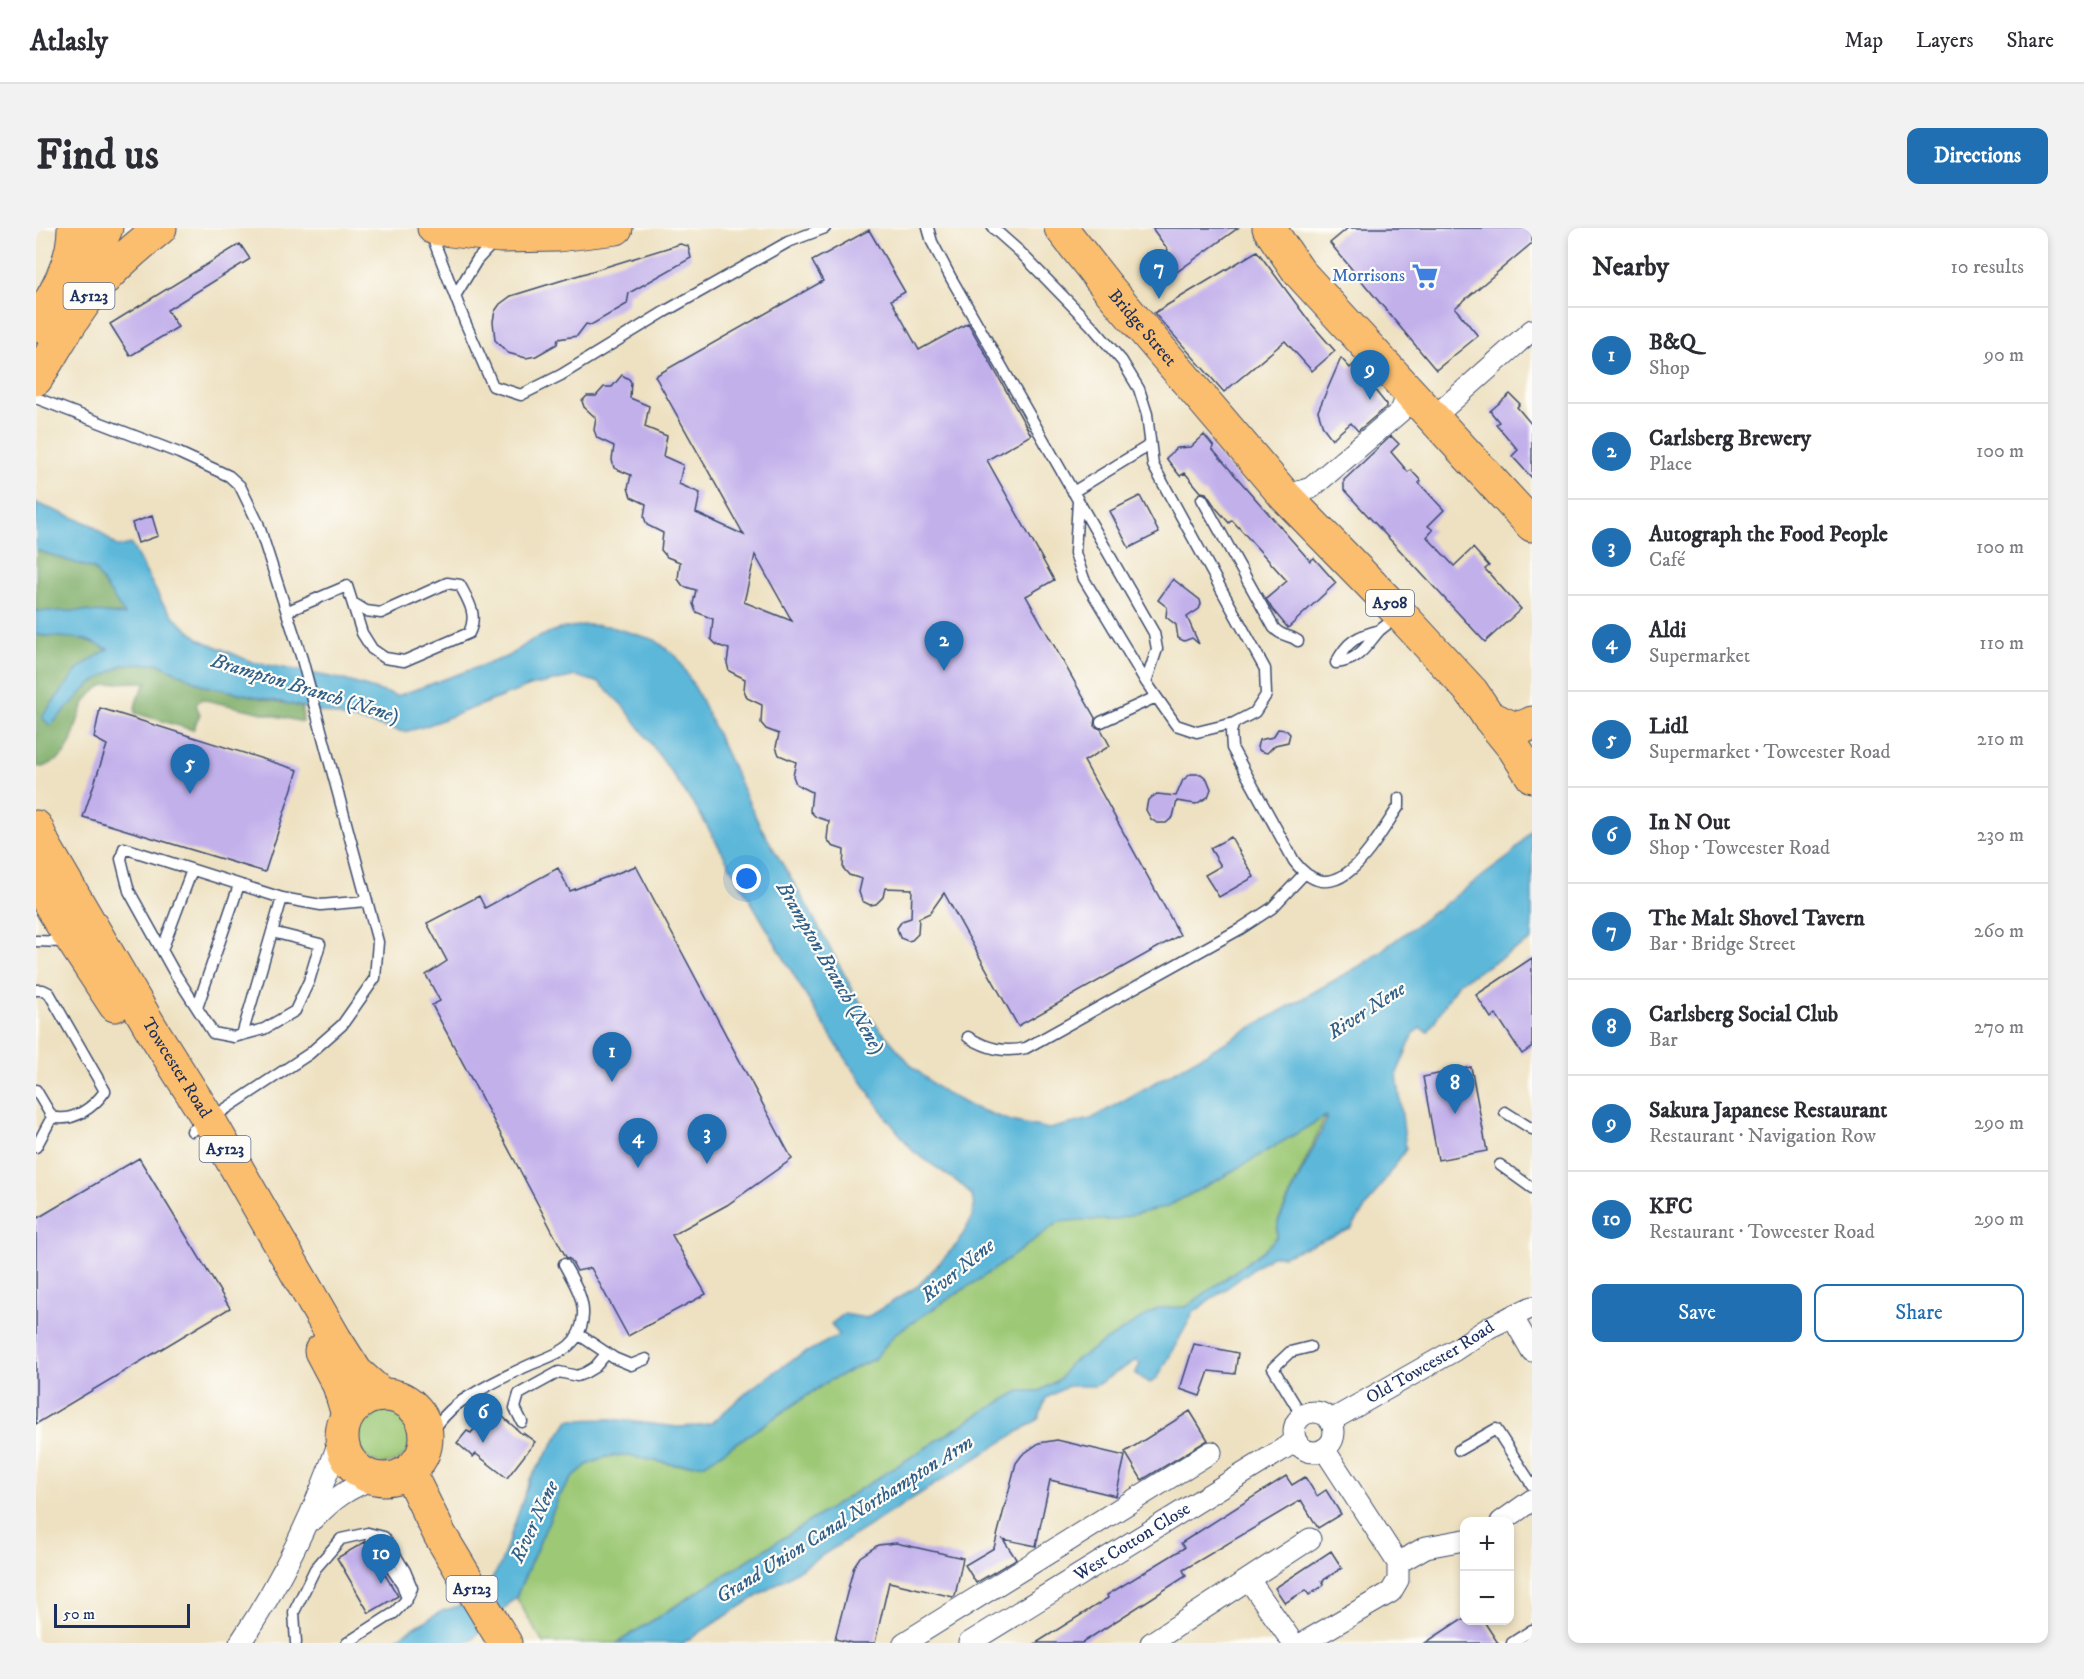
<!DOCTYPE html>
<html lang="en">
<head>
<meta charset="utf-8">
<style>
  :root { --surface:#fff; --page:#f2f2f3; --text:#2b2b33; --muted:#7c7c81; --line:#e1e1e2; --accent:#1f6fb2 }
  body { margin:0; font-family:"IM FELL DW Pica",serif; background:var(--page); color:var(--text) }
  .controls { position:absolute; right:18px; bottom:18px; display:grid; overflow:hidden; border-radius:12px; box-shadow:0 3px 9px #0003 }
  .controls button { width:54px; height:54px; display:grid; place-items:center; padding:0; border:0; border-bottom:2px solid var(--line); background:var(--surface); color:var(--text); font:30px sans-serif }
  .scale { position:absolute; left:18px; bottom:15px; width:136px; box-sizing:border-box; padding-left:6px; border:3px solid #1b2f5e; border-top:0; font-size:16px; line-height:21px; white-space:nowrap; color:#1b2f5e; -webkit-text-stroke:4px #fdfcf7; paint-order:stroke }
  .you { position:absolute; left:711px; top:651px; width:21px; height:21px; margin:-15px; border:4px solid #fff; border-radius:50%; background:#1a73e8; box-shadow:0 0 0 9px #1a73e833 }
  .badge { display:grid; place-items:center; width:39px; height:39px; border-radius:50%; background:var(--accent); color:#fff; font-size:20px; font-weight:700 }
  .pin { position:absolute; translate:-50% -50px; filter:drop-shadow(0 2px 3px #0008) }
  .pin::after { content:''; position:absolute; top:32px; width:21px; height:18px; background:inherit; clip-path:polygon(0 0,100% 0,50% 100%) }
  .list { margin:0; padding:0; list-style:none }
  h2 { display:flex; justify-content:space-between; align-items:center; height:78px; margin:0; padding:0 24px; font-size:26px }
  h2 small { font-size:20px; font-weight:400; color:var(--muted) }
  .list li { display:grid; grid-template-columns:39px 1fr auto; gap:18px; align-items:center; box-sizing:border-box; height:96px; padding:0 24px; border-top:2px solid var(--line) }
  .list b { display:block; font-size:22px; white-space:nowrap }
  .list p { margin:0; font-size:20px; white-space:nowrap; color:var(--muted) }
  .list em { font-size:20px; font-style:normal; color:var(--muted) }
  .actions { display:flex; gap:12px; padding:18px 24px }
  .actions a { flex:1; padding:14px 0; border:2px solid var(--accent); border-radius:12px; text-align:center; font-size:21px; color:var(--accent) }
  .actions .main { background:var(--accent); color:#fff }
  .map { position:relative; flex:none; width:1496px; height:1415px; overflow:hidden; border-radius:12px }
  header { display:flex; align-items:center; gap:36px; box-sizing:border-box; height:84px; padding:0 30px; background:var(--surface); border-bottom:2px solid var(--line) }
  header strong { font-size:28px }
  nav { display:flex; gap:33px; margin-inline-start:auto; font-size:21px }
  .intro { display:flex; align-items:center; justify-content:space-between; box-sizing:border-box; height:144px; padding:0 36px }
  h1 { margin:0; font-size:42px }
  .button { padding:15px 27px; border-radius:12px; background:var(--accent); color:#fff; font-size:21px; font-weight:700 }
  main { display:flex; gap:36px; padding:0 36px }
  aside { flex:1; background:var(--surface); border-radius:12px; box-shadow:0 3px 9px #0003 }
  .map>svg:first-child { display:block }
  .green { fill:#9dc976; stroke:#5c7c6a; stroke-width:1.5 }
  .forest { fill:#7ead67; stroke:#4c6e62; stroke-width:1.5 }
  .water { fill:#5bb7d9; stroke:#3b739c; stroke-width:1.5 }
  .building { fill:#c2b0eb; fill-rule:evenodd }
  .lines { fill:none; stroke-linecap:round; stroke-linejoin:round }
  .service-casing { stroke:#3b4a6d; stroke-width:13 }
  .minor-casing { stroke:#3b4a6d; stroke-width:23 }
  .primary-casing { stroke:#3b4a6d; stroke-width:35 }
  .trunk-casing { stroke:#3b4a6d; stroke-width:35 }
  .service { stroke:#fff; stroke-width:10 }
  .minor { stroke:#fff; stroke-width:21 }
  .primary { stroke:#fbbe6e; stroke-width:33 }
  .trunk { stroke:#fbbe6e; stroke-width:33 }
  .labels { text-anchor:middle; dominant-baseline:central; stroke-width:4.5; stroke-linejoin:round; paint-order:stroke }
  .shield { fill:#fdfcf7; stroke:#5f6c8c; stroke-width:1.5 }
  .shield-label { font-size:16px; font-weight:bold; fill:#1b2f5e }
  .shop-label { font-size:18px; fill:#366cbe; stroke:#fdfcf7; text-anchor:end }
  .street-label { font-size:18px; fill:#1b2f5e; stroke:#fdfcf7 }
  .water-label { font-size:20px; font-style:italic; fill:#315f89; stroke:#fdfcf7 }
</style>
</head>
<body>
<header>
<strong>Atlasly</strong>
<nav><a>Map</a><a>Layers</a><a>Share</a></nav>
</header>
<div class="intro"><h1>Find us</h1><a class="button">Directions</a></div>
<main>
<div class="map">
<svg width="1496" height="1415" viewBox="0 0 1496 1415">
  <rect width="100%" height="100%" fill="#fdfcf7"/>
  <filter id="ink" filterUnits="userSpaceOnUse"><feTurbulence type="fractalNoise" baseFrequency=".0167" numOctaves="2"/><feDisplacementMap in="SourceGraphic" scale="12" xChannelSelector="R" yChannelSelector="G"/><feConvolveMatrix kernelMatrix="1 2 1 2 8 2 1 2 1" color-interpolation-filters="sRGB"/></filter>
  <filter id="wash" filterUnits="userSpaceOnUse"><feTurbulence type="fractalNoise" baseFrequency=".008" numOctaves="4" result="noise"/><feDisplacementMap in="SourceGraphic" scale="24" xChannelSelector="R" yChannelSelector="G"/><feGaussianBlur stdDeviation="1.35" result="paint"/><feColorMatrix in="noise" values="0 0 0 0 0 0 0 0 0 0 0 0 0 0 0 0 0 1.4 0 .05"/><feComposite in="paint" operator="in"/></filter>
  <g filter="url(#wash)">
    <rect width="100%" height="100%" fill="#eee1c1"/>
    <!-- green -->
    <path class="green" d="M1290,887L1242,994L1241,1008L1231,1020L1150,1079L1122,1081L1032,1137L1025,1150L1004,1163H984L943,1186L581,1415H507L480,1369L524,1267L537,1249L551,1237L570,1229L587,1227L640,1237L669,1236L793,1153L838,1131L860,1105L956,1043L1023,994L1130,979L1185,950Z
      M321 1209a27 27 0 1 1 54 0a27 27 0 1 1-54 0Z"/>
    <!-- forest -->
    <path class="forest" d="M0,322L58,341L90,387L48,383H0Z
      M0,407L45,410L73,421L43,440L6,489L14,498L54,456L87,437L121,435L169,458L266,479L267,494L165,471L160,477L164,486L157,502L99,485C99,471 104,465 111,454C98,455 81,453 69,457C35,471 46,512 23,531C18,535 11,537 6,539L0,538Z"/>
    <!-- water -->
    <path class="water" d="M0,275L56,297L82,319L95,316L127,376L143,394L165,412L216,434L305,451L361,468L473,428L496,412L523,401L550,397L572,398L619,412L641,429L662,465L723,596L770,676L820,768L837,793L877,839L903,861L934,878L975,893L1013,901L1055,891L1327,736L1475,627L1496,601V712L1422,755L1392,804L1384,800L1378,805L1361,845L1370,921L1315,1001L1248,1028H1235L1158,1084L1121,1151L1114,1155L1099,1146L1104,1136L1100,1132L1059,1158H1032L1010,1170L1003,1190L998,1194L647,1415H581L943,1186L984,1163H1004L1025,1150L1032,1137L1038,1133L1122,1080L1150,1079L1231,1020L1241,1008L1242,994L1290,893V888L1185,950L1130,979L1076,992H1044L1023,994L956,1043L860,1105L838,1131L793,1153L669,1236L640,1237L587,1227L570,1229L551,1237L537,1249L524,1267L480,1369L441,1407L430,1415H352L406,1383L423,1378L456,1351L465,1335L494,1251L533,1192L575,1191L641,1199L662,1198L675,1195L717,1159L756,1132L803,1107L795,1096L808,1086L830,1090L882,1058L922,1015L936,990L938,978L936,968L927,958L878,924L850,889L802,819L773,773L661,581L604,500L588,479L564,455L540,448L494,458L390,498L368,504L246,474L169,458L121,435L87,437L54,456L14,498L6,489L43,440L72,421L48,411L0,407V383H48L89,387L58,341L0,322Z"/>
    <g id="blocks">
      <!-- building -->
      <path class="building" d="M1116,0H1202L1120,59L1113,49L1106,35L1132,22Z
        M1312,0H1496V15L1419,80L1442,108L1400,142L1294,15Z
        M833,2L869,64L855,72L883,122L932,95L995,207L951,232L1018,352L990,368L1059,490L1058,498L1065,501L1074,518L1048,533L1144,707L982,798L908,665L894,685L883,690L882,706L876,712L872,713L864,710L861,700L866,693L875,690L876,661L849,660L847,669L840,676L834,677L826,673L823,664L826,651L813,647L807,640L808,622L796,618L791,611L793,593L780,589L774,583L776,564L760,556L757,548L760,534L743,527L740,519L743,506L730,501L725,495L726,477L711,470L708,462L709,451L693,443L691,435L693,421L681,417L675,411L677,391L660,384L657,376L660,362L647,358L642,351L644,334L631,329L625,322L627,305L611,297L608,289L610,276L595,269L592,260L595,247L578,240L576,232L578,218L561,210L558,202L560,190L548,179L546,173L551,168H560L568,159H576L586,147L593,151L595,154L594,170L613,178L609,199L631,208L627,228L647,237L643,256L664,265L660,285L708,307L619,148L787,53L776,33ZM719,327L756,393L708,374Z
        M204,16L214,31L131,82L142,99L94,128L74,96Z
        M644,16L652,18L655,30L593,65L591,76L555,97L550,96L541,108L522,111L521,116L500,128L490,130L472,125L459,112L457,93L459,83L464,76L475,68Z
        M1221,23L1273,93L1299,123L1276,143L1249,113L1188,164L1118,85Z
        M1305,130L1314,140L1318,136L1350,176V179L1322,203L1315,195L1296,211L1287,199L1282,183Z
        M1474,166L1484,176L1481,179L1496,197V250L1476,228L1482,222L1460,196L1463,194L1454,183Z
        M1168,207L1178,219L1176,221L1274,333L1278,330L1300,355L1252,400L1236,381L1230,371L1251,353L1196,292L1193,295L1180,280L1170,265L1165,264L1149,245L1144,248L1130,230L1141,220L1155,219Z
        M1355,208L1363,216L1355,224L1372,244L1375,242L1385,253L1383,255L1408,282L1392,298L1397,302L1391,309L1418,338L1437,320L1453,338L1449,341L1485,381L1449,414L1308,262V252Z
        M1104,268L1123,305L1093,320L1074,283Z
        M116,288L122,308L102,315L96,295Z
        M1137,351L1164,372L1165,376L1163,381L1151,389L1163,416L1156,410L1148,413L1142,410L1140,397L1130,389L1131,379L1122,372Z
        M64,480L262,542L229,644L47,589L71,517L58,510Z
        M1242,501L1250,502L1254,506L1252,514L1239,517L1231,525L1224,523L1221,519L1223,512L1237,509Z
        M1155,546H1165L1171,551L1175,561L1172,569L1160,576L1141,573L1137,589L1130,595H1121L1115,591L1110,582L1112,572L1121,566L1140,568L1147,552Z
        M1195,609L1218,649L1183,669L1169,647L1185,638L1174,620Z
        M600,638L756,931L691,977L636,1007L670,1066L592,1108L555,1040L541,1043L535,1032L530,1029L396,777L404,773L390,747L411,733L391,695L443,668L449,680L522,640L534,663Z
        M1496,730V819L1486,826L1460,786L1455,790L1440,767Z
        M1435,839L1451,923L1402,932L1387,849Z
        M103,930L194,1080L0,1196V991Z
        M1158,1116L1202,1125L1199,1146L1173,1143L1164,1168L1144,1161Z
        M456,1179L486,1206L487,1205L499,1214L471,1250L440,1226L437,1229L421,1215L431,1203L435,1205Z
        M1154,1183L1172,1212L1106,1252L1089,1224Z
        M1021,1212L1089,1228L1080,1268L1014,1252L1000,1318L967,1311L980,1331L940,1355L929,1337L958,1320L980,1235L986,1227L1003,1215Z
        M1250,1248L1256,1257L1269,1249L1281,1268L1290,1262L1305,1286L1282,1300L1265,1272L1147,1342L1150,1348L1046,1415H1000L1072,1370L1071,1367L1148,1320L1145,1315Z
        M329,1314L362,1368L333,1385L301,1330Z
        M860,1315L927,1330L919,1368L917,1369L853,1354L839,1415H816L799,1411L818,1338L824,1329L842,1317Z
        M1295,1323L1306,1340L1286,1353L1288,1357L1273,1367L1270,1362L1249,1375L1239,1360Z
        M1424,1392H1447L1462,1415H1389Z"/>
    </g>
  </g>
  <g filter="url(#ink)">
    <use href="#blocks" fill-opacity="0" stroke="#3b4a6d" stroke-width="1.5"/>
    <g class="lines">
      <!-- service casing -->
      <g class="service-casing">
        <path id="service" d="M892,0L896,14L915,50L1118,405L1121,421L1110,454
          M957,0L983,23L1055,97L1086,133L1103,161L1111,186L1117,237L1229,441L1230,467L1219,484L1198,495L1161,504L1140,497L1110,454L1048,351L1039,325L1042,273
          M394,3L429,94L457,158L485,167L525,147L628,84L752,14L789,0
          M419,68L441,32L458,14
          M0,170L143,225L193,248L204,258L222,295L266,431L342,714L339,750L306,797L273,826L156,903
          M1037,264L1114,217
          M1166,271L1238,400C1247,410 1253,406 1262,413
          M252,383L311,358L326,405L336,421L349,430L368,433L433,405C442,387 433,374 424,357L411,355L345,385L330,383L317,375
          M1300,435C1324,432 1329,419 1343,403C1348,398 1357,393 1363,388
          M1300,435C1311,413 1321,408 1344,402
          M1065,494L1120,469
          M1198,495L1195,504L1196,520L1258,633C1301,690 1340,611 1363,578V570
          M236,704L246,670
          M0,713L27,714L31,718
          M126,722L156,642
          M0,762H7L13,765L69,863C58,879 37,895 16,889L0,862
          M161,780L203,657
          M206,807L236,704L284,716L273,753L259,783L228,801L198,809L177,805L138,744L93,663L85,631L88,620L246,670L285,677L331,673
          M932,809C952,821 968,825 990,820L1204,701L1236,680L1268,646
          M1469,884L1496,901
          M0,919L16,889
          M1464,937L1496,960
          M542,1106L578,1130L595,1137L610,1131
          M1266,1188L1237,1140L1254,1124L1274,1119
          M486,1194L479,1180L483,1166L523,1144L541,1148L549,1145L559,1139L571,1125
          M390,1212C402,1195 413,1180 432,1169C450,1158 470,1148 489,1139C515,1127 545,1123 547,1087C548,1069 536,1051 528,1036
          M1423,1222L1460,1201L1496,1257
          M332,1305L348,1309L369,1343L376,1360L371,1371
          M260,1415L258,1384L279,1341L305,1311L332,1305L349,1330
          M311,1415L358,1385L371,1371L366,1356L355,1340
          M1476,1415L1496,1402"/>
      </g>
      <!-- minor casing -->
      <g class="minor-casing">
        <g id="minor">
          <path d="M1398,189L1496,102"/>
          <path d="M1249,268L1275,260L1365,183L1373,163"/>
          <path d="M1476,1088L1496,1123"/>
          <circle cx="1278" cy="1204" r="20"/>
          <path id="s1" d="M1294,1193L1419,1122L1454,1099L1496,1079"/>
          <path d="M278,1291C296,1272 313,1259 338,1251"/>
          <path d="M1465,1294L1496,1272"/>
          <path d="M1362,1335L1390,1319L1428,1312"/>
          <path d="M1213,1352L1257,1415"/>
          <path d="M204,1415C247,1351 280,1280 305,1208"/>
          <path d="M868,1415L1175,1224"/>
          <path id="s2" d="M933,1415L1260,1213"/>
          <path d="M1115,1415L1274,1311"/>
          <path d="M1267,1415L1355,1364L1362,1352V1335L1288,1221"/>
        </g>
      </g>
      <!-- primary casing -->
      <g class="primary-casing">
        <g id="primary">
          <path d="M37,65L57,31L70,0"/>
          <path d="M0,98C18,68 38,36 38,0"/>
          <path d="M0,151C19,121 36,88 59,61C78,38 101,19 124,0"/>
          <path id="s3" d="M0,599L8,617L115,800L173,892L299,1111L320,1144L346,1167"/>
          <path d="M0,652L24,693L79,777"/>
          <path d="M285,1123L303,1157L312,1187"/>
          <circle cx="348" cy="1209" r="42"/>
          <path d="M373,1244L404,1307L469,1415"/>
        </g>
      </g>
      <!-- trunk casing -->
      <g class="trunk-casing">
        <g id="trunk">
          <path d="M398,0L464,8L522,7L580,0"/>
          <path id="s4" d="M1025,0L1072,60L1249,268L1365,387L1436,464L1452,488L1478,520L1496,548"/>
          <path d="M1233,0L1263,44L1496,297"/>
          <path d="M1452,488C1468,496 1479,505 1496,495"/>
        </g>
      </g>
      <!-- service -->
      <use href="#service" class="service"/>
      <!-- minor -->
      <use href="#minor" class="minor"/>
      <!-- primary -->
      <use href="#primary" class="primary"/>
      <!-- trunk -->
      <use href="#trunk" class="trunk"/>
    </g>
  </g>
  <!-- icons -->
  <defs>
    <g id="supermarket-bare" transform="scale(2.07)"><path d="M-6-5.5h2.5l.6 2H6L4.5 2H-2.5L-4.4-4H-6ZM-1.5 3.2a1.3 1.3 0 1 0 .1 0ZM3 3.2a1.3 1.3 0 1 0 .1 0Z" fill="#3f7fe0" stroke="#fdfcf7" stroke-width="2.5" paint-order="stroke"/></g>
  </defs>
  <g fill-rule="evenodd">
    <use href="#supermarket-bare" x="1389" y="48"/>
  </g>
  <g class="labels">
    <!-- shield labels -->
    <g class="shield">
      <rect x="27.5" y="55" width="51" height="26" rx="4.5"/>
      <rect x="1330" y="362" width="48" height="26" rx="4.5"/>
      <rect x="163.5" y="908" width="51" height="26" rx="4.5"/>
      <rect x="410.5" y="1348" width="51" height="26" rx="4.5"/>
    </g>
    <g class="shield-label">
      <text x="53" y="68">A5123</text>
      <text x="1354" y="375">A508</text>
      <text x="189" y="921">A5123</text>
      <text x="436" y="1361">A5123</text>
    </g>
    <!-- shop labels -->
    <g class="shop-label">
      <text x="1369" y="48">Morrisons</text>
    </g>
    <!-- street labels -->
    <g class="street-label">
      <text stroke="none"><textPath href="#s4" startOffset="129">Bridge Street</textPath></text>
      <text stroke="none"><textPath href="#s3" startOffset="279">Towcester Road</textPath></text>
      <text stroke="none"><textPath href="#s1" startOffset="116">Old Towcester Road</textPath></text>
      <text stroke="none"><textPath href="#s2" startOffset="192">West Cotton Close</textPath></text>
    </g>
    <!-- water labels -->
    <g class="water-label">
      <text transform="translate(269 461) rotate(17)">Brampton Branch (Nene)</text>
      <text transform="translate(794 740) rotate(60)">Brampton Branch (Nene)</text>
      <text transform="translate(1331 783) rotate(-33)">River Nene</text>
      <text transform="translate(922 1043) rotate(-39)">River Nene</text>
      <text transform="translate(809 1292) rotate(-32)">Grand Union Canal Northampton Arm</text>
      <text transform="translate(499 1294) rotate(-65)">River Nene</text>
    </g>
  </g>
</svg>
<div class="controls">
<button>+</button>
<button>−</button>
</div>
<div class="scale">50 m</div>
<div class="you"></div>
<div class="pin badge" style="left:576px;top:854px">1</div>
<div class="pin badge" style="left:908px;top:443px">2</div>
<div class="pin badge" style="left:671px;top:936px">3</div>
<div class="pin badge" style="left:602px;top:940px">4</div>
<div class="pin badge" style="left:154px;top:566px">5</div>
<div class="pin badge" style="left:447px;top:1215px">6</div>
<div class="pin badge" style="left:1123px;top:71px">7</div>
<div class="pin badge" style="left:1419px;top:886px">8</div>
<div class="pin badge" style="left:1334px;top:172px">9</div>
<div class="pin badge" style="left:345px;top:1356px">10</div>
</div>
<aside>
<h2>Nearby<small>10 results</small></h2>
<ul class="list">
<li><span class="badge">1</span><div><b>B&amp;Q</b><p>Shop</p></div><em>90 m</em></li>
<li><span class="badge">2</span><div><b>Carlsberg Brewery</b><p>Place</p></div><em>100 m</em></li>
<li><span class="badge">3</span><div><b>Autograph the Food People</b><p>Café</p></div><em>100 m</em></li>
<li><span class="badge">4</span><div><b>Aldi</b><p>Supermarket</p></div><em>110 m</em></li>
<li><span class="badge">5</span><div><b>Lidl</b><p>Supermarket · Towcester Road</p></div><em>210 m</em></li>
<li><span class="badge">6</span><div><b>In N Out</b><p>Shop · Towcester Road</p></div><em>230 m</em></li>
<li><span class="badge">7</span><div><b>The Malt Shovel Tavern</b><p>Bar · Bridge Street</p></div><em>260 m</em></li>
<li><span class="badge">8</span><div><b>Carlsberg Social Club</b><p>Bar</p></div><em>270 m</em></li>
<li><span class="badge">9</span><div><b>Sakura Japanese Restaurant</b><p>Restaurant · Navigation Row</p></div><em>290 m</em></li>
<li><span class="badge">10</span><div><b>KFC</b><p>Restaurant · Towcester Road</p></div><em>290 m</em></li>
</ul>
<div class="actions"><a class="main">Save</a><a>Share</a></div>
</aside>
</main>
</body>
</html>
